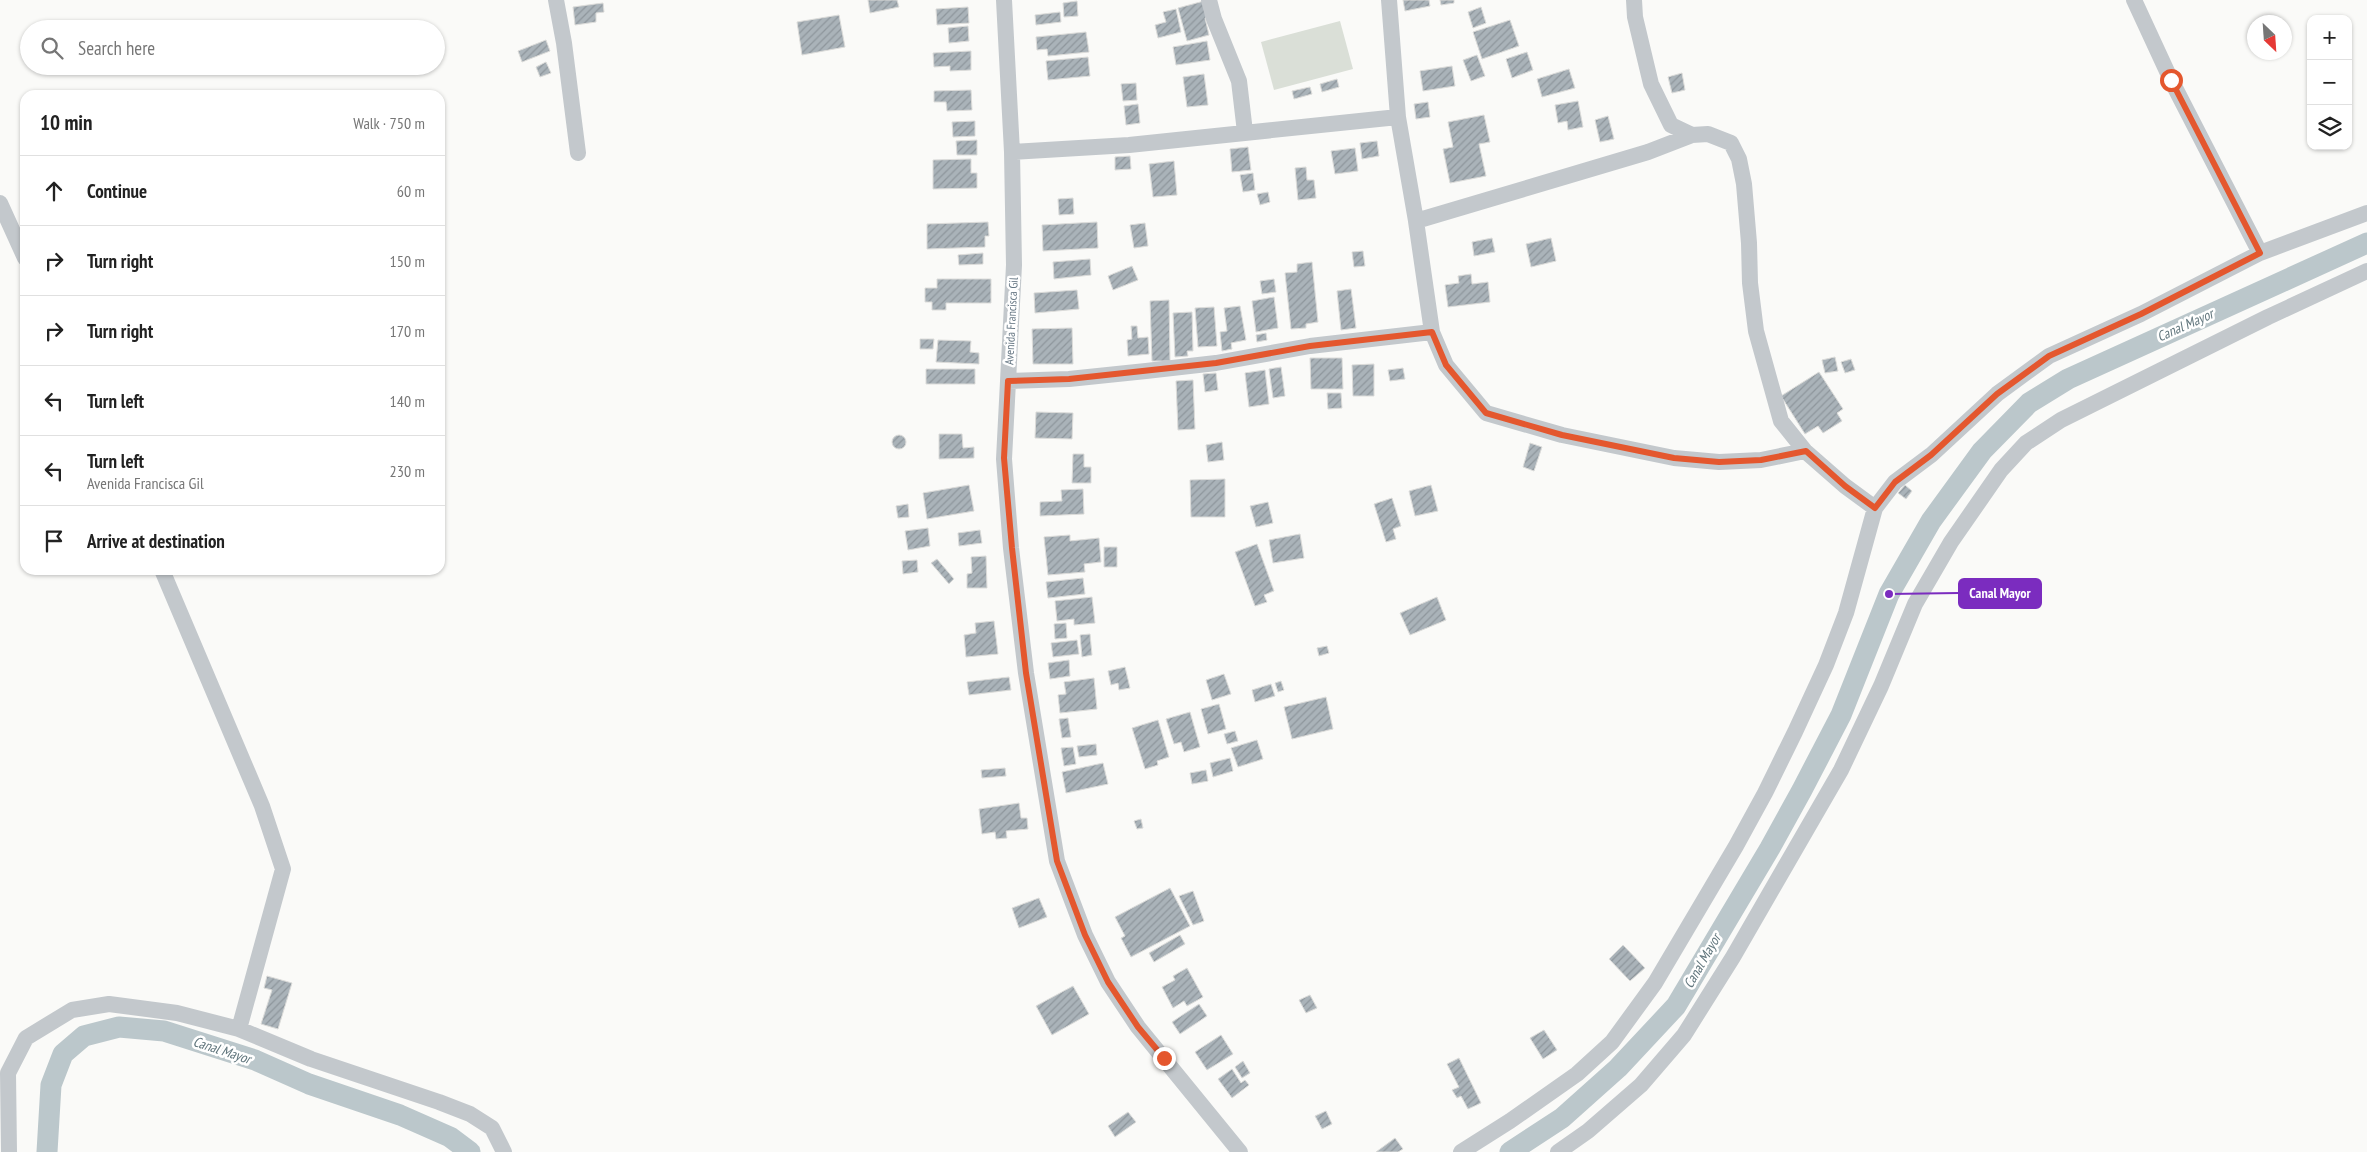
<!DOCTYPE html>
<html lang="en">
<head>
<meta charset="utf-8">
<style>
  :root { --surface:#fff; --page:#f2f2f2; --text:#222; --muted:#767676; --line:#e0e0e0 }
  body { margin:0; font-family:"PT Sans Narrow",sans-serif; background:var(--page); color:var(--text) }
  .controls { position:absolute; right:15px; top:15px; display:grid; overflow:hidden; border-radius:10px; box-shadow:0 1px 4px #0004 }
  .controls button { width:45px; height:45px; display:grid; place-items:center; padding:0; border:0; border-bottom:1px solid var(--line); background:var(--surface); color:var(--text); font:25px sans-serif }
  .compass { position:absolute; left:2247px; top:15px; width:45px; height:45px; border-radius:50%; background:var(--surface); box-shadow:0 1px 4px #0004; rotate:155deg }
  .stop { position:absolute; width:15px; height:15px; margin:-11px; border:4px solid #e4572e; border-radius:50%; background:#fff }
  .stop.end { background:#e4572e; border-color:#fff; box-shadow:0 1px 5px #0008 }
  .list { margin:0; padding:0; list-style:none }
  h2 { display:flex; justify-content:space-between; align-items:center; height:65px; margin:0; padding:0 20px; font-size:21px }
  h2 small { font-size:16px; font-weight:400; color:var(--muted) }
  .list li { display:grid; grid-template-columns:32px 1fr auto; gap:15px; align-items:center; box-sizing:border-box; height:70px; padding:0 20px; border-top:1px solid var(--line) }
  .list b { display:block; font-size:19px; white-space:nowrap }
  .list p { margin:0; font-size:16px; white-space:nowrap; color:var(--muted) }
  .list em { font-size:16px; font-style:normal; color:var(--muted) }
  .icon { flex:none; width:28px; height:28px; fill:none; stroke:currentColor; stroke-width:2; stroke-linecap:round; stroke-linejoin:round }
  .map { position:relative; flex:none; width:2367px; height:1152px; overflow:hidden }
  .search { position:absolute; background:var(--surface); box-shadow:0 1px 4px #0004; left:20px; top:20px; width:425px; height:55px; display:flex; align-items:center; gap:12px; box-sizing:border-box; padding:0 18px; border-radius:28px; color:var(--muted); font-size:19px }
  .panel { position:absolute; background:var(--surface); box-shadow:0 1px 4px #0004; left:20px; top:90px; width:425px; height:485px; border-radius:15px }
  .map>svg:first-child { display:block }
  .pitch { fill:#dadfd7 }
  .lines { fill:none; stroke-linecap:round; stroke-linejoin:round }
  .canal { stroke:#bbc7cb; stroke-width:21 }
  .building { fill:url(#building-hatch); stroke:#dcdcda }
  .street { stroke:#c3c8cc; stroke-width:16 }
  .route { stroke:#e4572e; stroke-width:6 }
  .labels { text-anchor:middle; dominant-baseline:central; stroke-width:5; stroke-linejoin:round; paint-order:stroke }
  .street-label { font-size:12px; fill:#657683; stroke:#fff }
  .water-label { font-size:14px; font-style:italic; fill:#60757c; stroke:#fff }
  .leader { fill:none; stroke:#7b2cbf; stroke-width:2 }
  .callout-dot { fill:#7b2cbf; stroke:#fff; stroke-width:2 }
  .callout { fill:#7b2cbf; stroke:#7b2cbf; stroke-width:2 }
  .callout-label { font-size:14px; text-anchor:middle; font-weight:bold; fill:#fff }
</style>
</head>
<body>
<div class="map">
<svg width="2367" height="1152" viewBox="0 0 2367 1152">
  <defs>
    <pattern id="building-hatch" width="6" height="6" patternUnits="userSpaceOnUse" patternTransform="scale(1.25)"><rect width="6" height="6" fill="#aab3b9"/><path d="M-1 1l2-2M0 6l6-6M5 7l2-2" fill="none" stroke="#8e969c"/></pattern>
  </defs>
  <rect width="100%" height="100%" fill="#fafaf8"/>
  <!-- pitch -->
  <path class="pitch" d="M1340,21L1353,69L1274,90L1261,42Z"/>
  <g class="lines">
    <!-- canal -->
    <path class="canal" d="M47,1152L51,1085L63,1054L84,1036L119,1027L164,1031L255,1060L309,1084L400,1115L450,1137L470,1152
      M1510,1152L1562,1118L1618,1068L1676,1006L1770,848L1802,790L1841,715L1889,594L1931,521L1982,451L2029,403L2068,379L2367,243"/>
  </g>
  <!-- building -->
  <path class="building" d="M868,0H897L899,7L870,13Z
    M1403,0H1429L1430,6L1405,11Z
    M1440,0H1454V3L1441,5Z
    M1077,1L1078,16L1064,17L1063,3Z
    M1204,1L1208,17L1205,18L1209,35L1187,41L1178,8Z
    M603,3L604,12L596,13V22L575,25L573,7Z
    M968,7L969,23L937,25L936,9Z
    M1481,7L1486,23L1473,28L1468,12Z
    M1176,9L1181,32L1158,38L1155,25L1166,22L1163,12Z
    M1060,12L1061,22L1036,25L1035,15Z
    M839,15L845,47L802,55L797,22Z
    M1510,20L1519,46L1482,59L1473,32Z
    M968,26L969,41L949,43L948,28Z
    M1086,32L1089,52L1048,56L1047,49L1037,50L1036,37Z
    M546,40L550,51L522,62L518,51Z
    M1207,41L1210,60L1176,65L1173,47Z
    M971,51V70L950,71V66L934,67L933,53Z
    M1527,52L1533,70L1512,78L1506,59Z
    M1477,55L1485,76L1471,81L1463,60Z
    M1088,57L1090,76L1048,80L1046,61Z
    M546,62L551,73L540,77L536,67Z
    M1452,66L1455,86L1423,91L1420,71Z
    M1569,69L1575,88L1542,97L1537,79Z
    M1682,73L1685,90L1672,93L1668,77Z
    M1204,74L1208,105L1187,107L1183,77Z
    M1337,79L1339,87L1322,92L1320,84Z
    M1136,83L1137,100L1123,101L1121,84Z
    M1310,87L1312,94L1294,99L1292,91Z
    M971,90L972,110L947,111L946,102H934V91Z
    M1578,101L1583,127L1568,130L1567,121L1558,123L1555,105Z
    M1428,102L1430,117L1416,119L1414,104Z
    M1138,104L1140,123L1126,125L1124,106Z
    M1484,115L1490,142L1479,144L1486,176L1450,183L1443,149L1453,147L1448,122Z
    M1608,116L1614,139L1600,142L1595,120Z
    M975,121V136L953,137L952,122Z
    M977,140V155H957L956,141Z
    M1377,141L1379,156L1362,159L1360,143Z
    M1248,147L1251,170L1232,172L1230,149Z
    M1355,148L1358,171L1335,174L1331,151Z
    M1130,156L1131,169L1115,170V157Z
    M971,159V173H977V188L933,189V160Z
    M1174,161L1177,195L1153,197L1149,164Z
    M1306,167L1307,180H1314L1316,198L1298,200L1295,168Z
    M1253,173L1255,190L1243,192L1240,175Z
    M1268,192L1270,202L1260,205L1257,194Z
    M1073,198L1074,214L1059,215L1058,199Z
    M988,222L989,236H985V247L927,249V224Z
    M1097,222L1098,248L1043,251L1042,225Z
    M1145,223L1148,246L1134,248L1130,225Z
    M1492,238L1495,252L1474,256L1472,242Z
    M1551,238L1556,261L1531,267L1526,244Z
    M1363,251L1365,266L1354,267L1352,252Z
    M983,253V264L959,265L958,255Z
    M1090,259L1091,275L1054,279L1053,262Z
    M1312,262L1318,322L1306,324V328L1291,329L1285,273L1297,272V264Z
    M1132,266L1138,280L1113,290L1108,276Z
    M1471,274L1472,284L1488,282L1490,302L1448,307L1445,285L1459,283L1458,276Z
    M937,279H991V303H946V310H932V302H925V288H937Z
    M1274,279L1276,292L1262,294L1260,281Z
    M1351,289L1356,328L1341,330L1337,291Z
    M1077,290L1079,309L1035,313L1034,293Z
    M1274,297L1278,328L1256,332L1252,301Z
    M1169,300L1170,361H1152L1150,301Z
    M1240,306L1246,340L1231,343L1232,349L1222,351L1220,332L1227,331L1224,308Z
    M1214,307L1217,346L1198,347L1195,308Z
    M1192,312L1193,351H1187L1188,356L1175,357L1173,313Z
    M1131,326H1137L1138,338L1148,337L1149,354L1128,356L1127,340L1132,339Z
    M1072,328L1073,364H1033L1032,329Z
    M1266,333L1267,340L1257,342L1256,335Z
    M920,339H934L933,349H920Z
    M938,340L971,341L970,352L979,353V364L936,362Z
    M1835,357L1838,371L1825,373L1822,360Z
    M1310,358H1342L1343,389H1311Z
    M1851,359L1855,370L1845,373L1841,362Z
    M1374,364V396H1353L1352,365Z
    M1281,367L1285,396L1273,398L1269,369Z
    M1403,368L1405,379L1390,381L1388,370Z
    M926,369H975V384H926Z
    M1265,370L1269,404L1249,407L1245,373Z
    M1819,372L1843,409L1837,413L1842,421L1823,433L1818,426L1805,434L1781,396Z
    M1216,373L1218,390L1205,392L1203,374Z
    M1193,380L1195,429L1178,430L1176,381Z
    M1327,393H1341L1342,408L1328,409Z
    M1036,412L1073,413L1072,439L1035,438Z
    M939,434H962L963,448L974,447V458L939,459Z
    M892 442a7 7 0 1 1 14 0a7 7 0 1 1-14 0Z
    M1222,442L1224,460L1208,462L1206,445Z
    M1530,443L1542,447L1534,471L1523,467Z
    M1073,454H1084V467H1091V483H1072Z
    M1225,479V517H1191L1190,480Z
    M969,485L974,511L927,519L923,493Z
    M1431,485L1438,511L1415,516L1409,491Z
    M1905,485L1912,491L1906,499L1898,493Z
    M1083,489L1084,514L1040,516V502L1062,501L1061,490Z
    M1392,498L1401,526L1393,529L1396,539L1386,542L1374,504Z
    M1268,502L1273,523L1256,527L1250,506Z
    M908,504L909,517L898,518L896,506Z
    M928,528L930,546L908,550L905,531Z
    M980,530L982,543L959,546L958,533Z
    M1300,534L1304,558L1273,563L1269,540Z
    M1070,535V541L1099,538L1101,562L1084,564L1085,572L1048,575L1044,537Z
    M1257,544L1274,591L1264,595L1267,602L1255,606L1235,552Z
    M1104,547H1117V567H1104Z
    M986,556L987,588H967V574L972,573L971,557Z
    M937,559L954,579L949,584L931,563Z
    M917,560L918,572L903,574L902,561Z
    M1083,578L1085,594L1048,598L1046,582Z
    M1092,597L1095,623L1074,625V619L1057,621L1055,601Z
    M1437,597L1446,620L1410,635L1400,613Z
    M994,621L998,654L966,657L964,635L976,633L975,623Z
    M1066,623L1067,638L1055,639L1054,624Z
    M1090,634L1092,655L1082,657L1080,635Z
    M1077,640L1079,654L1053,657L1051,643Z
    M1327,646L1329,653L1319,656L1317,648Z
    M1069,660L1070,676L1050,679L1048,663Z
    M1125,667L1130,688L1119,690L1118,683L1111,685L1108,671Z
    M1224,674L1231,694L1212,700L1206,680Z
    M1009,677L1011,690L969,695L967,682Z
    M1094,678L1097,709L1060,713L1058,695L1066,694L1064,682Z
    M1281,681L1284,690L1278,692L1275,683Z
    M1271,684L1275,696L1255,702L1252,690Z
    M1326,697L1333,729L1292,739L1284,707Z
    M1219,704L1226,729L1208,734L1201,709Z
    M1190,712L1200,747L1184,752L1181,742L1174,744L1166,719Z
    M1068,718L1071,737L1062,738L1059,719Z
    M1158,720L1169,757L1157,761L1158,765L1145,769L1132,728Z
    M1235,731L1238,741L1227,744L1224,734Z
    M1257,740L1263,759L1238,767L1231,748Z
    M1096,744L1097,755L1079,757L1077,746Z
    M1073,747L1076,764L1064,766L1061,748Z
    M1230,758L1233,771L1213,777L1210,763Z
    M1103,763L1108,784L1066,793L1062,772Z
    M1005,768L1006,776L982,778L981,770Z
    M1206,770L1208,781L1192,784L1190,773Z
    M1019,803L1021,818H1027L1028,829L1006,831L1007,838L996,839L995,832L982,834L979,809Z
    M1141,819L1143,828L1137,829L1134,821Z
    M1170,888L1190,926L1131,957L1121,938L1125,936L1115,917Z
    M1193,891L1204,921L1193,925L1179,896Z
    M1039,898L1047,917L1019,928L1012,908Z
    M1180,935L1185,944L1154,962L1149,953Z
    M1623,945L1645,968L1630,981L1609,959Z
    M1187,968L1203,997L1187,1006L1184,1001L1173,1008L1162,987L1175,980L1173,976Z
    M267,976L292,983L278,1029L261,1024L272,990L264,988Z
    M1073,986L1089,1014L1052,1035L1036,1006Z
    M1310,995L1317,1008L1306,1013L1299,1000Z
    M1199,1004L1207,1016L1180,1034L1172,1022Z
    M1544,1030L1557,1050L1543,1059L1530,1038Z
    M1221,1035L1233,1054L1207,1070L1195,1052Z
    M1459,1058L1481,1103L1468,1109L1461,1096L1457,1098L1452,1090L1459,1087L1447,1064Z
    M1243,1061L1250,1073L1242,1078L1235,1067Z
    M1232,1069L1241,1083L1245,1080L1249,1085L1232,1098L1218,1079Z
    M1326,1111L1332,1124L1322,1129L1315,1116Z
    M1128,1112L1136,1122L1115,1137L1108,1126Z
    M1395,1138L1403,1149L1398,1152H1376Z"/>
  <g class="lines">
    <!-- street -->
    <path class="street" d="M556,0L564,43L578,153
      M1004,0L1012,152L1014,265L1004,459L1011,548L1026,673L1057,861L1085,935L1108,982L1138,1027L1240,1152
      M1209,0L1214,19L1239,81L1245,132
      M1389,0L1398,117L1416,221L1432,332L1446,365L1486,413L1562,435L1674,458L1719,462L1761,460L1805,451
      M1634,0L1635,17L1651,84L1671,125L1692,135L1708,134L1731,143L1739,159L1744,184L1749,243L1750,283L1756,331L1781,421L1805,451L1845,486L1875,508
      M2134,0L2171,80L2260,253
      M1012,152L1129,145L1398,117
      M0,203L25,258
      M1416,221L1648,152L1692,135
      M1008,381L1069,379L1146,371L1216,363L1310,346L1432,332
      M162,570L262,806L283,869L239,1029
      M9,1152L8,1073L26,1038L72,1010L109,1004L177,1013L239,1029L311,1059L439,1102L470,1114L492,1128L504,1152
      M1461,1152L1510,1121L1577,1074L1612,1042L1655,983L1736,846L1765,793L1795,732L1826,665L1846,613L1875,508L1895,482L1931,455L1997,394L2049,356L2141,314L2260,253L2367,213
      M1558,1152L1588,1131L1641,1085L1684,1035L1733,957L1841,770L1881,686L1915,604L1951,542L2001,470L2026,443L2061,420L2268,317L2367,271"/>
  </g>
  <g class="lines">
    <!-- route -->
    <path class="route" d="M1164,1058L1138,1027L1108,982L1085,935L1057,861L1026,673L1012,548L1004,458L1008,381L1069,379L1216,363L1310,346L1432,332L1446,365L1486,413L1562,435L1674,458L1719,462L1761,460L1806,451L1845,486L1875,508L1895,482L1931,455L1997,394L2049,356L2141,314L2260,253L2171,80"/>
  </g>
  <g class="labels">
    <!-- street labels -->
    <g class="street-label">
      <text transform="translate(1011 321) rotate(-87)">Avenida Francisca Gil</text>
    </g>
    <!-- water labels -->
    <g class="water-label">
      <text transform="translate(2185 325) rotate(-24)">Canal Mayor</text>
      <text transform="translate(1702 961) rotate(-60)">Canal Mayor</text>
      <text transform="translate(222 1050) rotate(18)">Canal Mayor</text>
    </g>
  </g>
  <!-- callouts -->
  <path class="leader" d="M1889 594L1959 593"/>
  <circle class="callout-dot" cx="1889" cy="594" r="5"/>
  <rect class="callout" x="1959" y="579" width="82" height="29" rx="5"/>
  <g class="callout-label">
    <text x="2000" y="598">Canal Mayor</text>
  </g>
</svg>
<div class="controls">
<button>+</button>
<button>−</button>
<button><svg class="icon" aria-label="layers" viewBox="0 0 24 24"><path d="M12 4l9 5-9 5-9-5zM3 14l9 5 9-5"/></svg></button>
</div>
<svg class="compass" viewBox="-18 -18 36 36"><path d="M0-13l5 13h-10z" fill="#e53935"/><path d="M0 13l5-13h-10z" fill="#767676"/></svg>
<div class="stop" style="left:2171px;top:80px"></div>
<div class="stop end" style="left:1164px;top:1058px"></div>
<div class="search"><svg class="icon" aria-label="search" viewBox="0 0 24 24"><circle cx="10" cy="10" r="6"/><path d="M15 15l6 6"/></svg>Search here</div>
<section class="panel">
<h2>10 min<small>Walk · 750 m</small></h2>
<ul class="list">
<li><svg class="icon" aria-label="ahead" viewBox="0 0 24 24"><path d="M12 20V5M6 11l6-6 6 6"/></svg><div><b>Continue</b></div><em>60 m</em></li>
<li><svg class="icon" aria-label="right" viewBox="0 0 24 24"><path d="M7 20v-9h11M14 6l5 5-5 5"/></svg><div><b>Turn right</b></div><em>150 m</em></li>
<li><svg class="icon" aria-label="right" viewBox="0 0 24 24"><path d="M7 20v-9h11M14 6l5 5-5 5"/></svg><div><b>Turn right</b></div><em>170 m</em></li>
<li><svg class="icon" aria-label="left" viewBox="0 0 24 24"><path d="M17 20v-9H6M10 6l-5 5 5 5"/></svg><div><b>Turn left</b></div><em>140 m</em></li>
<li><svg class="icon" aria-label="left" viewBox="0 0 24 24"><path d="M17 20v-9H6M10 6l-5 5 5 5"/></svg><div><b>Turn left</b><p>Avenida Francisca Gil</p></div><em>230 m</em></li>
<li><svg class="icon" aria-label="arrive" viewBox="0 0 24 24"><path d="M6 21V4h12l-3 4 3 4H6"/></svg><div><b>Arrive at destination</b></div></li>
</ul>
</section>
</div>
</body>
</html>
